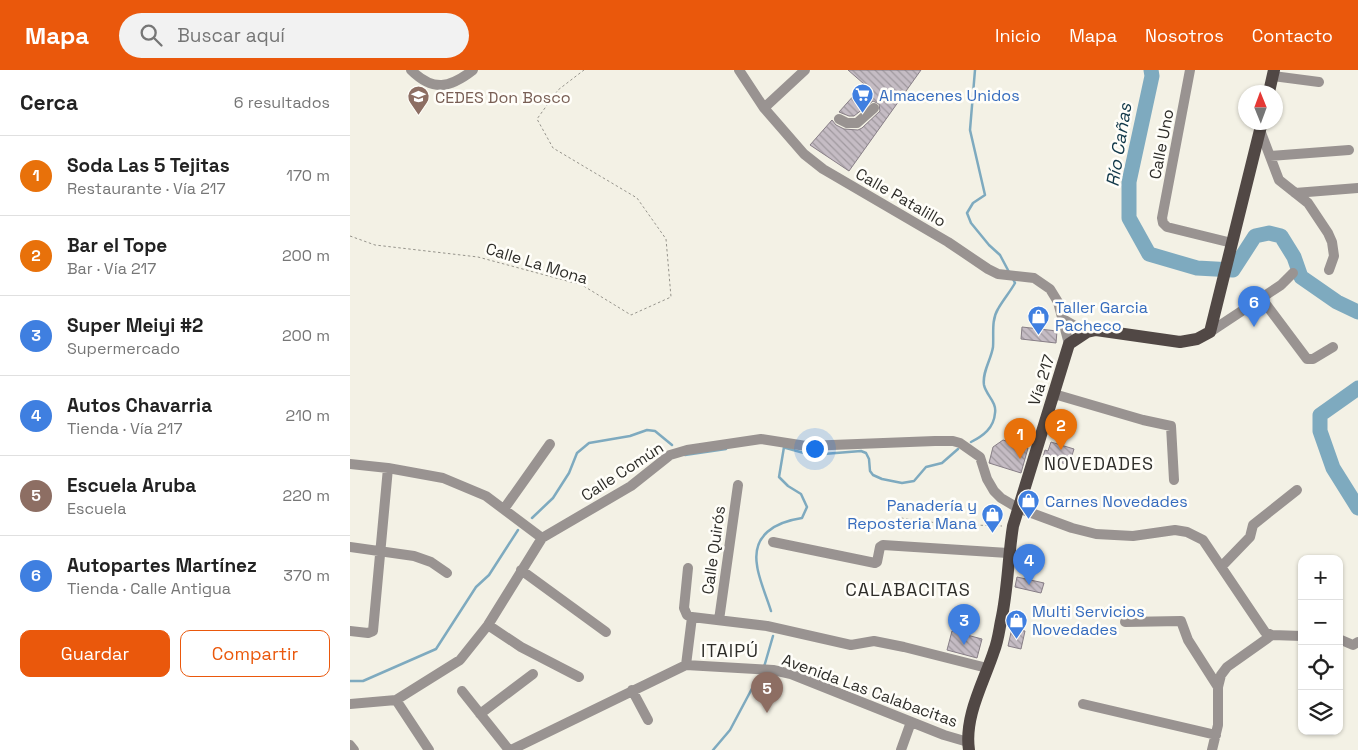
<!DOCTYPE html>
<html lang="es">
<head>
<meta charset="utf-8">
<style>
  body { margin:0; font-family:"Space Grotesk",sans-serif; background:#f2f2f2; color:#222 }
  .controls { position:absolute; right:15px; bottom:15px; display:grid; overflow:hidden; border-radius:10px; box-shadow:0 1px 4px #0004 }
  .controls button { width:45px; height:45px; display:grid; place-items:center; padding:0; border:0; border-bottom:1px solid #e0e0e0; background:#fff; color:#222; font:25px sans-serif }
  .compass { position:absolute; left:888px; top:15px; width:45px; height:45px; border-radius:50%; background:#fff; box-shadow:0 1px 4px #0004; rotate:359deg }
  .you { position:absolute; left:464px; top:378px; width:18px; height:18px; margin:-12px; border:4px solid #fff; border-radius:50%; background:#1a73e8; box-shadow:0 0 0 8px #1a73e833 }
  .badge { display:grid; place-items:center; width:32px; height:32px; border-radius:50%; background:#ea580c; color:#fff; font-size:16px; font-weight:700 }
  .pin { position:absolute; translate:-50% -41px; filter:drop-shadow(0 1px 2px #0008) }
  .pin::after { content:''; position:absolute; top:26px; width:18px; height:15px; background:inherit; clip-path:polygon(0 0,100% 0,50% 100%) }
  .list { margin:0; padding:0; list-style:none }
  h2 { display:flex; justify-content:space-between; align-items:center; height:65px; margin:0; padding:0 20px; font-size:21px }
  h2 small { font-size:16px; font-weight:400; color:#767676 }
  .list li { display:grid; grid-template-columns:32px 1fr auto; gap:15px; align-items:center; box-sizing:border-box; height:80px; padding:0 20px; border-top:1px solid #e0e0e0 }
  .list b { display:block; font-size:19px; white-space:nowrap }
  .list p { margin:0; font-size:16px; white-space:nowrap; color:#767676 }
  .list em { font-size:16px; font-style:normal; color:#767676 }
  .actions { display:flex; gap:10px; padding:15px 20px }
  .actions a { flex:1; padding:11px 0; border:1px solid #ea580c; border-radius:10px; text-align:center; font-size:18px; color:#ea580c }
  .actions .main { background:#ea580c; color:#fff }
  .icon { flex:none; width:28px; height:28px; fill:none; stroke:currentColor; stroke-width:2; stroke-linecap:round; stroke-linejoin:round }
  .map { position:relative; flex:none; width:1008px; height:680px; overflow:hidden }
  header { display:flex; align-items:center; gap:30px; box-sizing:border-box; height:70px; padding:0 25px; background:#ea580c; color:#fff }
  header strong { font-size:24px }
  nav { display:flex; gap:28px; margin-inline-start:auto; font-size:18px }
  .search { width:350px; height:45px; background:#f2f2f2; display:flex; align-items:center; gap:12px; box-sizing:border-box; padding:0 18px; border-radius:28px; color:#767676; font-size:19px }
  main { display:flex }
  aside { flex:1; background:#fff }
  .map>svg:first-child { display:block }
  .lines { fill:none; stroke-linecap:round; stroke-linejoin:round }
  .stream { stroke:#7eaabf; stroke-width:2.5 }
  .river { stroke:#7eaabf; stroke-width:15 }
  .building { fill:url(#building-back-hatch); stroke:#877e86 }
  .path { stroke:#96948c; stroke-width:1; stroke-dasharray:2.5 2.5; stroke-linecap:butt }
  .minor { stroke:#999391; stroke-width:10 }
  .major { stroke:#514845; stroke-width:12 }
  .labels { text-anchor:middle; stroke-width:5; stroke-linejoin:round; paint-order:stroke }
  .shop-label { font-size:16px; fill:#366cbe; stroke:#fffef9; text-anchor:start }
  .education-label { font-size:16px; fill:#785e54; stroke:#fffef9; text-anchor:start }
  .street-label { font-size:16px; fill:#2e2d29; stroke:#fffef9 }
  .water-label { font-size:18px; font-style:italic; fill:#113849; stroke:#fffef9 }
  .neighbourhood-label { font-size:18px; letter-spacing:1px; fill:#2e2d29; stroke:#fffef9 }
</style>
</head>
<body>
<header>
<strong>Mapa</strong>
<div class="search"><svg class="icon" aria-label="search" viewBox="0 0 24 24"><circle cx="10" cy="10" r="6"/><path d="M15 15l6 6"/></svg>Buscar aquí</div>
<nav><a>Inicio</a><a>Mapa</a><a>Nosotros</a><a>Contacto</a></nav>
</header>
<main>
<aside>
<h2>Cerca<small>6 resultados</small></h2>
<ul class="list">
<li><span class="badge" style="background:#e8710a">1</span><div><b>Soda Las 5 Tejitas</b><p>Restaurante · Vía 217</p></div><em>170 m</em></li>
<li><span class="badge" style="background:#e8710a">2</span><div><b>Bar el Tope</b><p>Bar · Vía 217</p></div><em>200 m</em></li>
<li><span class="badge" style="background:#3f7fe0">3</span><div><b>Super Meiyi #2</b><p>Supermercado</p></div><em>200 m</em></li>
<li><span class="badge" style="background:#3f7fe0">4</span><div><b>Autos Chavarria</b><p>Tienda · Vía 217</p></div><em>210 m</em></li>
<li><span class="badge" style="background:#8d6e63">5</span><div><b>Escuela Aruba</b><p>Escuela</p></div><em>220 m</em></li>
<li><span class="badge" style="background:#3f7fe0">6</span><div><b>Autopartes Martínez</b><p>Tienda · Calle Antigua</p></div><em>370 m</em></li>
</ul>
<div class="actions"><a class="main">Guardar</a><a>Compartir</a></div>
</aside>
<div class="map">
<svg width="1008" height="680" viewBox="0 0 1008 680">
  <defs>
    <pattern id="building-back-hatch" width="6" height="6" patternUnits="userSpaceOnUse" patternTransform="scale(1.25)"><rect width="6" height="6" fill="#c5bcc4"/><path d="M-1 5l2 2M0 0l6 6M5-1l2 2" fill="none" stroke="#a0999f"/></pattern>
  </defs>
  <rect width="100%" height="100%" fill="#f3f1e5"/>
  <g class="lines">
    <path class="stream" d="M625,0L620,60L635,125L623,133L617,143L621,153L639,175L650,185L659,202
      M621,372C633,366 644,358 645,343C647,332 636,325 634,315C632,302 641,290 643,277C644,265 641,250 648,239C653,230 660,222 665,213L663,209
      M436,378L461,385L511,381L516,383L519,389L520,401L523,405L532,409L552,413L564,411L576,397L592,393L608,379
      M335,385L376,379
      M182,448L203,428L219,403L227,383L239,373L280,366L297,360L305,361L322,375
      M421,541C417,528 408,507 407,495C402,465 425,452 452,448L457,437L451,424L438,416L429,407L434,377
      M414,597L423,566
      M0,611H13L86,579L126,517L139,505L168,460
      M363,680L380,660L406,611"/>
    <path class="river" d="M801,0L802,6L779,112V148L799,184L847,198L883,200L905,166L919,163L931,166L944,187L951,207L987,232L1008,242
      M1008,318L970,345V361L983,398L1008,438"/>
  </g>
  <path class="building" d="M498,0H571L499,101L460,75L482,50L486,55L494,59L508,60L512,58L530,41L529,34L523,31L504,46H499L489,42L514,14Z
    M672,257L707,261L706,273L671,269Z
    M653,370L678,378L671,403L639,393L643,377Z
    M701,372L724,379L719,395L693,387L695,380L698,381Z
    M667,507L694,513L691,523L665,517Z
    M662,558L675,561L671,579L658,576Z
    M602,561L632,569L627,588L597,580Z"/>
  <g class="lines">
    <path class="path" d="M0,166L25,175L128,187L232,215L281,245L321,227L316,169L287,128L203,78L187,49L208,20L234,0
      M551,448L595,454L652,456"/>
    <path class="minor" d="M61,0C83,22 100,18 123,0
      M389,0L414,38L454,84L473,99L598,172L638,199L648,204L684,208L700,219L708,232L719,274
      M840,0L812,148L813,153L817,157L882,173
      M923,6L969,12
      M414,38L455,0
      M489,49L497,53H507L524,38
      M910,60L929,110L958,133L978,163L982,172L984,186L979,200
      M920,86L999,80
      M945,123L1008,118
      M912,229L957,289H963L983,277
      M713,249L725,256L744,260
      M860,262L931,215L943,203
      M704,324L793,350L821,356L824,410
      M0,394L38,398L93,408L136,426L192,468
      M154,439L200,374
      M423,472L525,493L527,492L530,477L533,475L658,483
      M0,477L64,486L81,492L97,503
      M872,496L900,467L903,455L947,420
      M338,498L334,538L337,545L342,547L417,556L501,575L524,571L554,577L637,598
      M171,500L256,562
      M369,550L388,415
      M775,552L831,551L838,570L868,617
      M138,555L171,577L229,607
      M0,561L18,563L23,561L38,398
      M989,569L1003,575L1008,572
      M336,595L342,547
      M282,620L298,650
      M112,621L159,680
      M46,630L79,680
      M0,634L46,630L110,590L138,555L192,468L281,416L320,385L337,380L411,369L456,376L585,371H603L610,373L630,387L637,409L644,421L651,428L668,438L722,458L746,464L783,466L825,460L837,462L853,470L915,562L922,565L952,566
      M733,634L866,665
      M130,644L183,604
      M0,675L4,680
      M161,680L336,595L423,600L441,604L594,665L618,672
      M551,680L561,652
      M862,680L868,655V617L871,605L877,597L922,565"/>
    <path class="major" d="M919,22L924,0
      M619,680C614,646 634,612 644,581C648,571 649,561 651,551C658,520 658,487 663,456L719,274L737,262L746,260L830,272L847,269L860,262L912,52"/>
  </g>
  <defs>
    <symbol id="supermarket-pin" viewBox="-11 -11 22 30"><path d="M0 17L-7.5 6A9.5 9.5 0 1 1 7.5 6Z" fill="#3f7fe0" stroke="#fffef9"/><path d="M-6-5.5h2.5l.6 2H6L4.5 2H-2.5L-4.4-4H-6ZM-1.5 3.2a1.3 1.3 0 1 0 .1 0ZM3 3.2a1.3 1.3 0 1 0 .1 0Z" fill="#fff"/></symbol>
    <symbol id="university-pin" viewBox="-11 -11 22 30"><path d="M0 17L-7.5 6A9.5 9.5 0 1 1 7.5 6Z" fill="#8d6e63" stroke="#fffef9"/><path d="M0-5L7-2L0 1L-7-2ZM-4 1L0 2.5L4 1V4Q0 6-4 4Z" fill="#fff"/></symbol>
    <symbol id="shop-pin" viewBox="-11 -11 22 30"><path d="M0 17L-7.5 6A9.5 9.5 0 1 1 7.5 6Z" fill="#3f7fe0" stroke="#fffef9"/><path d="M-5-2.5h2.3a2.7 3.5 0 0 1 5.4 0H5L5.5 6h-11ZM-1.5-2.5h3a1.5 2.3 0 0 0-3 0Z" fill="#fff"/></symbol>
  </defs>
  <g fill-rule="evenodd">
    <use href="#supermarket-pin" x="500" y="12" width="25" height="34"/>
    <use href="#university-pin" x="56" y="14" width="25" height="34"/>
    <use href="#shop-pin" x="676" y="234" width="25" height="34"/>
    <use href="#shop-pin" x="666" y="418" width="25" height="34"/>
    <use href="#shop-pin" x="630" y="432" width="25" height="34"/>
    <use href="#shop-pin" x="654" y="538" width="25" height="34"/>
  </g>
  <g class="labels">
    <g class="shop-label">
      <text x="529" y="31">Almacenes Unidos</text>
      <text x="705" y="243">Taller Garcia<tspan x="705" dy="18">Pacheco</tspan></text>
      <text x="695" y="437">Carnes Novedades</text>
      <text x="627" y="441" text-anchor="end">Panadería y<tspan x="627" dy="18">Reposteria Mana</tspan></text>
      <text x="682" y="547">Multi Servicios<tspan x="682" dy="18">Novedades</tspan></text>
    </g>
    <g class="education-label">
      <text x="85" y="33">CEDES Don Bosco</text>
    </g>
    <g class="street-label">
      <text transform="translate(811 74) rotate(-79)" y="6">Calle Uno</text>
      <text transform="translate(551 127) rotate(30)" y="6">Calle Patalillo</text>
      <text transform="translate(187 193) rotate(17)" y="6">Calle La Mona</text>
      <text transform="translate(691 310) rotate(-72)" y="6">Vía 217</text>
      <text transform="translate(272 401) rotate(-33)" y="6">Calle Común</text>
      <text transform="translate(363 480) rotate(-82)" y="6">Calle Quirós</text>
      <text transform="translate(520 620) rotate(20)" y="6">Avenida Las Calabacitas</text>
    </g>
    <g class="water-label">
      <text transform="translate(769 75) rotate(-81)" y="6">Río Cañas</text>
    </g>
    <g class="neighbourhood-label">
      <text x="749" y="400">NOVEDADES</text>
      <text x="558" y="526">CALABACITAS</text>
      <text x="380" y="587">ITAIPÚ</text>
    </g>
  </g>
</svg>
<div class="controls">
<button>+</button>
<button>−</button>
<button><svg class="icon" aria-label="locate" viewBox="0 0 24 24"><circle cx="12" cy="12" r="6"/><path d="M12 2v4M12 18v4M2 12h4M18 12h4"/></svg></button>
<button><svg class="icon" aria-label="layers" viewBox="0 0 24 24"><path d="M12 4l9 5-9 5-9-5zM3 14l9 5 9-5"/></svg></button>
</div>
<svg class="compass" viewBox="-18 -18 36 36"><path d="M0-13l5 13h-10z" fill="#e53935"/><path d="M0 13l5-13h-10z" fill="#767676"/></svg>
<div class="you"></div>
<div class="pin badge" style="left:670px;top:389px;background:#e8710a">1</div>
<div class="pin badge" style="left:711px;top:380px;background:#e8710a">2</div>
<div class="pin badge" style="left:614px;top:575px;background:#3f7fe0">3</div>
<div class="pin badge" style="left:679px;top:515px;background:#3f7fe0">4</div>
<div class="pin badge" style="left:417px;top:643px;background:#8d6e63">5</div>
<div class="pin badge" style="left:904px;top:257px;background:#3f7fe0">6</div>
</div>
</main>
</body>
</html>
